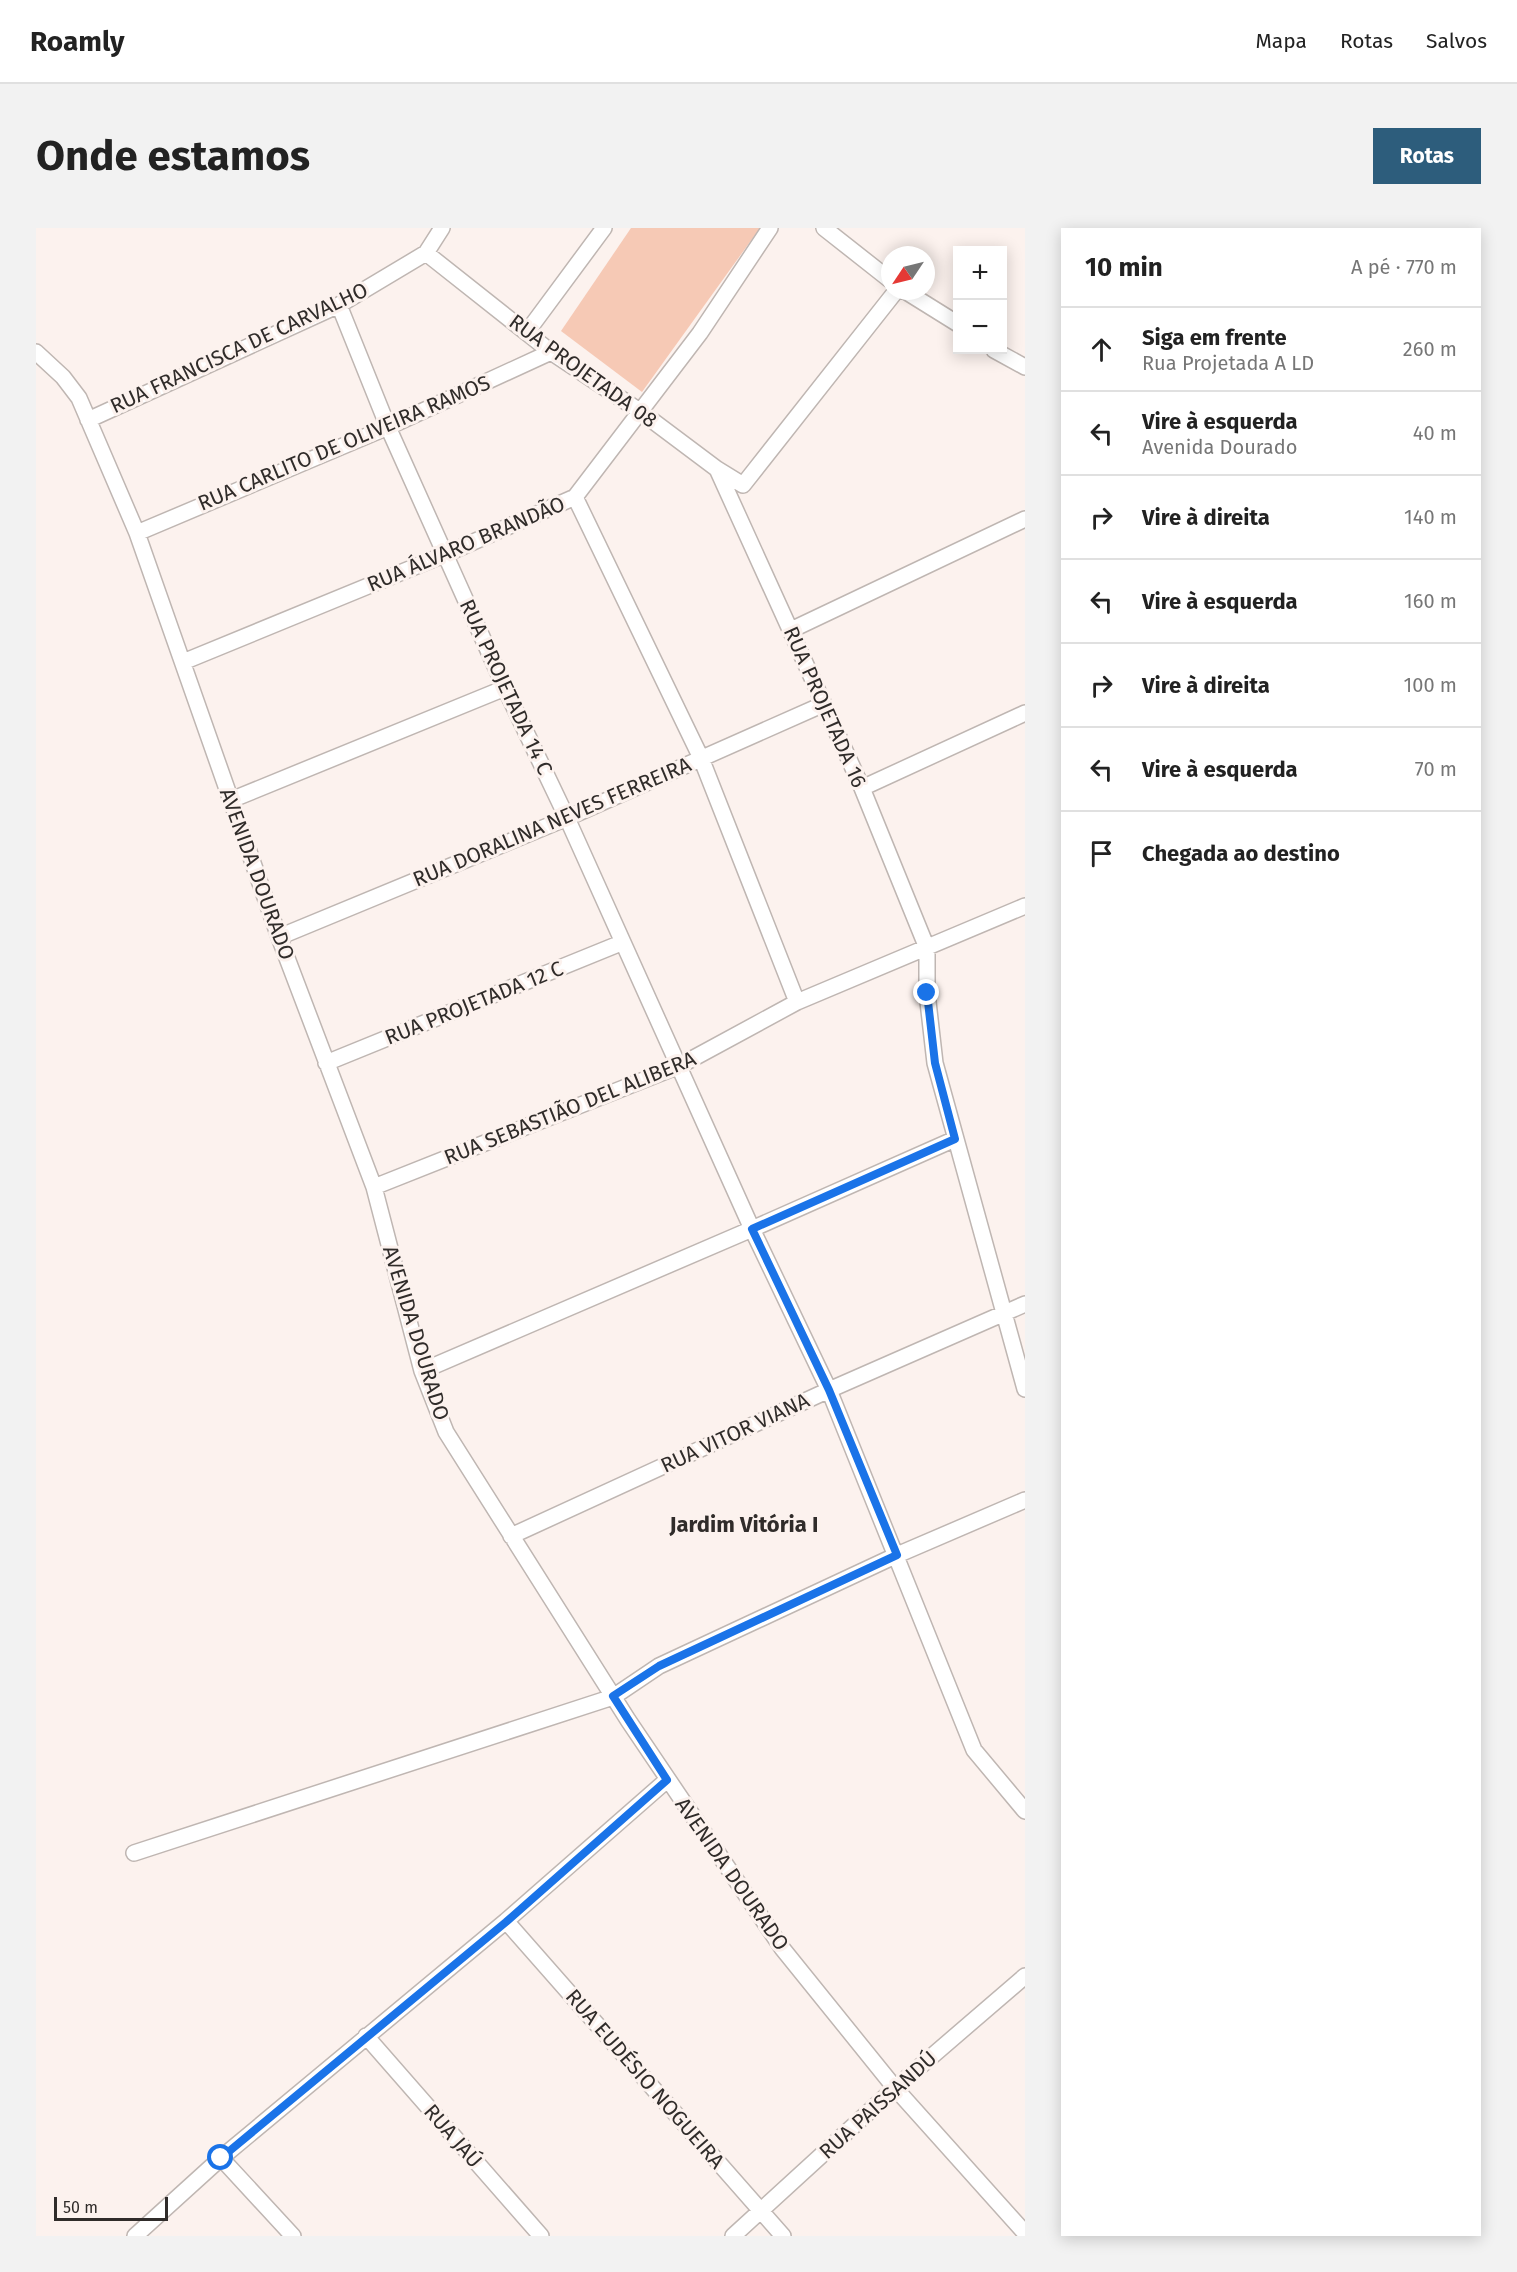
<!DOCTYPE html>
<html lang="pt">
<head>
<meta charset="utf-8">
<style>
  body { margin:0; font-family:"Fira Sans",sans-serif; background:#f2f2f2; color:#222 }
  .controls { position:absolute; right:18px; top:18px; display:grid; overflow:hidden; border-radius:0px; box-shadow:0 3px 15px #0003 }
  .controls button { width:54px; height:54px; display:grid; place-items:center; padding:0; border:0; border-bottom:2px solid #e0e0e0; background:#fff; color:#222; font:30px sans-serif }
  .compass { position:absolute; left:845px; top:18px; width:54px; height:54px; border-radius:50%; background:#fff; box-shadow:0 3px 15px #0003; rotate:235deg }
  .scale { position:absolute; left:18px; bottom:15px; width:114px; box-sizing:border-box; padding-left:6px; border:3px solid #302c2a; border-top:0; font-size:16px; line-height:21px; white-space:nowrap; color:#302c2a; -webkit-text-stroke:4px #fcf2ee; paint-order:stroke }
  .stop { position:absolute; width:18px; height:18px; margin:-14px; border:4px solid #1a73e8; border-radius:50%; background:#fff }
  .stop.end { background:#1a73e8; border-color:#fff; box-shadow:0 2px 6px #0008 }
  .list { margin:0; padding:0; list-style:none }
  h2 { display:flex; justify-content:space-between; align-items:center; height:78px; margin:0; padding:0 24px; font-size:26px }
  h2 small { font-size:20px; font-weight:400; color:#767676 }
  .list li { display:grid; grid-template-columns:39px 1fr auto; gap:18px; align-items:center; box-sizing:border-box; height:84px; padding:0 24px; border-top:2px solid #e0e0e0 }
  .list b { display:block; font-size:22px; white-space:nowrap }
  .list p { margin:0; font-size:20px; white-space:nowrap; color:#767676 }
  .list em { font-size:20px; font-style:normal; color:#767676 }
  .icon { flex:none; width:33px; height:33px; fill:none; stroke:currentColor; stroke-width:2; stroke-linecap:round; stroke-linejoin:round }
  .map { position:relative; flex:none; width:989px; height:2008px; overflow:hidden; border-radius:0px }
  header { display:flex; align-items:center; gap:36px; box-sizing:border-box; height:84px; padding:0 30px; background:#fff; border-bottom:2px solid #e0e0e0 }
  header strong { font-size:28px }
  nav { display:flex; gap:33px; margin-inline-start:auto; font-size:21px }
  .intro { display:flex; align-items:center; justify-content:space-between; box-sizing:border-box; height:144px; padding:0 36px }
  h1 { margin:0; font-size:42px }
  .button { padding:15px 27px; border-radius:0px; background:#2d5d7c; color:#fff; font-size:21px; font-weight:700 }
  main { display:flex; gap:36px; padding:0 36px }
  aside { flex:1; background:#fff; border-radius:0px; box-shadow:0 3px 15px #0003 }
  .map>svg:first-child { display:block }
  .green { fill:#f6c9b5 }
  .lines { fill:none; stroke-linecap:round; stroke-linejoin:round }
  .street-casing { stroke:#bfb6b2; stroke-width:18 }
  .street { stroke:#fff; stroke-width:15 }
  .route { stroke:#1a73e8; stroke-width:8 }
  .labels { text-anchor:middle; stroke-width:6; stroke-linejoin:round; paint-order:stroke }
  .street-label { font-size:21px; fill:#302c2a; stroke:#fcf2ee }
  .neighbourhood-label { font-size:22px; font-weight:bold; fill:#302c2a; stroke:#fcf2ee }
</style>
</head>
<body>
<header>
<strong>Roamly</strong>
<nav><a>Mapa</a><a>Rotas</a><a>Salvos</a></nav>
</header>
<div class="intro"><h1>Onde estamos</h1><a class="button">Rotas</a></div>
<main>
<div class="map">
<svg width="989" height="2008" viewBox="0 0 989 2008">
  <rect width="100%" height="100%" fill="#fcf2ee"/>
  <path class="green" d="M595,0H724L606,164L525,103Z"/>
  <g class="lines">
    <defs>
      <path id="street" d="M788,0L854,52
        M390,25L515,124L605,184L681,241L707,257L860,63
        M869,63L922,96
        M303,77L352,199L469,460L531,590L716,1001L793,1162L938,1522L989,1583
        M491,104L568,0
        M958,122L989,139
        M0,124L27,149L43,170L101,305L243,709L338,959L386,1143L410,1204L592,1492L746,1720L859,1860L989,2005
        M52,192L303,77L390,25L406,0
        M681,241L826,560L891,720V765L899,835L989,1161
        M539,269L665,530L761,774
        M101,305L352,199L515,124
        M755,402L989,291
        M147,434L410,326L539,269L664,105L734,0
        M826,560L989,485
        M195,572L469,460
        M243,709L531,590L788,476
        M290,835L585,715
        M338,959L643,838L761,774L989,678
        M386,1143L716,1001L919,911
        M475,1308L793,1162L989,1076
        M98,1625L577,1469L623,1438L861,1327L989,1272
        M470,1693L747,2008
        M330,1808L505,2008
        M185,1930L257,2008
        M99,2008L185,1930L470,1693L631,1552
        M697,2008L859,1860L989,1748"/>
    </defs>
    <use href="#street" class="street-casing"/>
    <use href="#street" class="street"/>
  </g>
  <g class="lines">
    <path class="route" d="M185,1930L470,1694L631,1552L577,1468L623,1438L861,1327L793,1162L716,1001L919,911L899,835L891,765"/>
  </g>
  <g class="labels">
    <g class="street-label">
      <text transform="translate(203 120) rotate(-25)" y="7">RUA FRANCISCA DE CARVALHO</text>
      <text transform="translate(547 143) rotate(36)" y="7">RUA PROJETADA 08</text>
      <text transform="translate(308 215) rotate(-23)" y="7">RUA CARLITO DE OLIVEIRA RAMOS</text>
      <text transform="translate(430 316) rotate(-23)" y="7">RUA ÁLVARO BRANDÃO</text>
      <text transform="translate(470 459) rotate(65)" y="7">RUA PROJETADA 14 C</text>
      <text transform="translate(789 479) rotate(66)" y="7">RUA PROJETADA 16</text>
      <text transform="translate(516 594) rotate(-23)" y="7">RUA DORALINA NEVES FERREIRA</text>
      <text transform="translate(221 646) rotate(70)" y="7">AVENIDA DOURADO</text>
      <text transform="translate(438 775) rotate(-22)" y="7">RUA PROJETADA 12 C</text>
      <text transform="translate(534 880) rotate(-22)" y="7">RUA SEBASTIÃO DEL ALIBERA</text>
      <text transform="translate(380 1105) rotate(73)" y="7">AVENIDA DOURADO</text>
      <text transform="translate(699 1205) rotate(-25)" y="7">RUA VITOR VIANA</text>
      <text transform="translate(696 1646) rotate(55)" y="7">AVENIDA DOURADO</text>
      <text transform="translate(609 1851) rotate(49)" y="7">RUA EUDÉSIO NOGUEIRA</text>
      <text transform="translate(842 1877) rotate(-42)" y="7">RUA PAISSANDÚ</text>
      <text transform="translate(417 1908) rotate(49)" y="7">RUA JAÚ</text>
    </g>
    <g class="neighbourhood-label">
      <text x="708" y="1304">Jardim Vitória I</text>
    </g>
  </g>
</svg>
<div class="controls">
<button>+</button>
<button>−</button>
</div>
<svg class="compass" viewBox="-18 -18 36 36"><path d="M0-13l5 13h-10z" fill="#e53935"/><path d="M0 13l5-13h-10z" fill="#767676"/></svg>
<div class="scale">50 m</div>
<div class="stop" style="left:185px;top:1930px"></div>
<div class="stop end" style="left:891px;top:765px"></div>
</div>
<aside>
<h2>10 min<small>A pé · 770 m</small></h2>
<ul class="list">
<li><svg class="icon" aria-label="ahead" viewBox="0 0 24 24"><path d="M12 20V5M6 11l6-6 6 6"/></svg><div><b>Siga em frente</b><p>Rua Projetada A LD</p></div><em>260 m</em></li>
<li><svg class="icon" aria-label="left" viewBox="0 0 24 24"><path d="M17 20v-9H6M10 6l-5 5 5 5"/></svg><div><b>Vire à esquerda</b><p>Avenida Dourado</p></div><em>40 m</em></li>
<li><svg class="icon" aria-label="right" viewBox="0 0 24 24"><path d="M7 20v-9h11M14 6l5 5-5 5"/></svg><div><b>Vire à direita</b></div><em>140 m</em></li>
<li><svg class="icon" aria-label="left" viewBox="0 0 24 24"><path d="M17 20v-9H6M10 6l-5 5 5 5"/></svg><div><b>Vire à esquerda</b></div><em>160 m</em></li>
<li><svg class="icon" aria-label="right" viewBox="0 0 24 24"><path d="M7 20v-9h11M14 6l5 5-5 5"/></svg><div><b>Vire à direita</b></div><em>100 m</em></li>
<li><svg class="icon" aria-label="left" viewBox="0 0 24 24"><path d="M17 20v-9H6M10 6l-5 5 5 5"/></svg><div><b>Vire à esquerda</b></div><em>70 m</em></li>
<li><svg class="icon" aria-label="arrive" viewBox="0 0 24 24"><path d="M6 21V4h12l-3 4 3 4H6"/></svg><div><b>Chegada ao destino</b></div></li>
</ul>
</aside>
</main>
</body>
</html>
